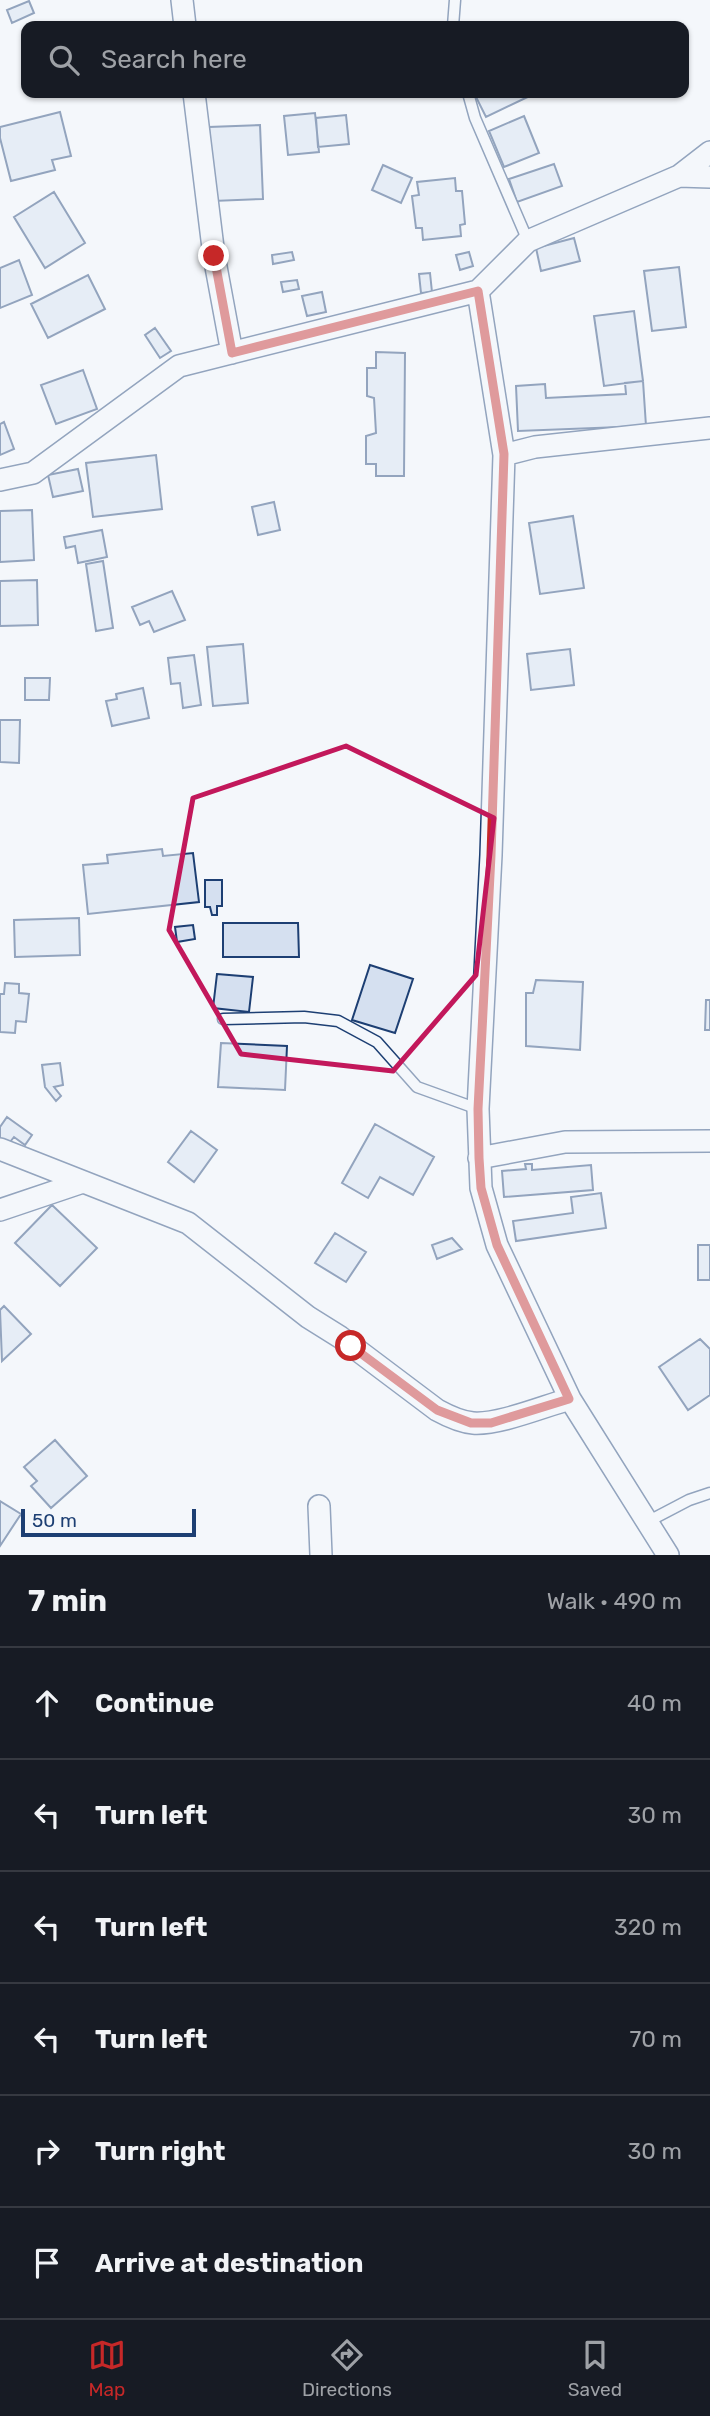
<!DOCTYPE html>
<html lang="en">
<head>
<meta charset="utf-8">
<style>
  body { margin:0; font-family:Rubik,sans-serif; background:#242831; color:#f1f3f6 }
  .scale { position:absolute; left:21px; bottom:18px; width:175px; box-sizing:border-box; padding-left:7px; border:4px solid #1d3f73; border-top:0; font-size:19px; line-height:24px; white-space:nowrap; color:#1d3f73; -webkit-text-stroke:5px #f4f7fb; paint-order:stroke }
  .stop { position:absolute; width:21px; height:21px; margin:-16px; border:5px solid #c62828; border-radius:50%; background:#fff }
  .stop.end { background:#c62828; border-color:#fff; box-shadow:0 2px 7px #0008 }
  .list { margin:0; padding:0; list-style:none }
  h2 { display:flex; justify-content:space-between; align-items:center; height:91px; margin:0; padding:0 28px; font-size:30px }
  h2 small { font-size:23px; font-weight:400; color:#9ea1a6 }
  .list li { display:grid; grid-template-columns:46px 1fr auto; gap:21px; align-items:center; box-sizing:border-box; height:112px; padding:0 28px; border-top:2px solid #363941 }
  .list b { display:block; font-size:26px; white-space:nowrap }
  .list em { font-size:23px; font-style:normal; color:#9ea1a6 }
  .icon { flex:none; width:38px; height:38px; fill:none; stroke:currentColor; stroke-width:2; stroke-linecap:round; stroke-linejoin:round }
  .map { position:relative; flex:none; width:710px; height:1555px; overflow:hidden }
  .search { position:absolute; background:#171b24; box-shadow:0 2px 5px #0004; left:21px; right:21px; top:21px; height:77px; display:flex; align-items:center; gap:18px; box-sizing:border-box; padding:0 24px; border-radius:14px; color:#9ea1a6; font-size:26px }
  .sheet { height:763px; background:#171b24 }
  nav { display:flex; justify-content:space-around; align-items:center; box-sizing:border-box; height:98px; border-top:2px solid #363941; background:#171b24; font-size:19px; color:#9ea1a6 }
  nav a { display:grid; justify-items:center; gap:4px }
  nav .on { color:#c62828 }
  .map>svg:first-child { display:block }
  .building { fill:#d5e0f0; stroke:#1d3f73; stroke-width:2 }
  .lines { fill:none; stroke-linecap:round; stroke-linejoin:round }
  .lane-casing { stroke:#1d3f73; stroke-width:13 }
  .street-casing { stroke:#1d3f73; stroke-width:24 }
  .lane { stroke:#f4f7fb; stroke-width:10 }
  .street { stroke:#f4f7fb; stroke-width:21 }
  .route { stroke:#c62828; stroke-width:9 }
  .marked { fill:none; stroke:#c2185b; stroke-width:5; stroke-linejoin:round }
</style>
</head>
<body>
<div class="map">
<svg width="710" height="1555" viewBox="0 0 710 1555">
  <rect width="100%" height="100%" fill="#f4f7fb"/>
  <path class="building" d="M29,1L34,13L12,23L7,10Z
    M474,93H536L486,117Z
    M60,112L71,156L52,160L55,170L11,181L0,138V127Z
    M315,113L319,152L288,155L284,116Z
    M346,115L349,144L318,147L316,118Z
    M524,116L539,153L504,167L489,131Z
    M260,125L263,199L213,201L209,127Z
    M554,164L562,186L517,202L509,179Z
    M383,165L412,178L401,203L372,190Z
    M455,178L456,191H462L465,224L460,225L461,236L423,240L422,228H416L412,196L419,195L417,182Z
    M54,192L85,243L45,268L14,217Z
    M574,238L580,261L541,271L536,248Z
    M292,252L294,260L273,264L272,255Z
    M469,252L473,266L460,270L456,255Z
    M19,260L32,295L0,308V268Z
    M679,267L686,327L652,331L644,271Z
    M430,273L432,292L421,293L419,274Z
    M88,275L105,309L48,338L31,304Z
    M297,280L299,289L283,292L281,282Z
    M322,292L326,312L307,316L302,296Z
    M634,311L643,381L604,386L594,316Z
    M155,328L171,351L160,358L145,335Z
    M376,352L405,353L404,476H376V464H366V436L376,433L374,398L367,396V368H376Z
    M83,370L97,409L56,424L41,385Z
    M643,381L646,426L518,431L516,386L545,384L546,398L626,394L625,383Z
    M4,422L14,449L0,455V424Z
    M156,455L162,509L93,517L86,463Z
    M78,469L83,491L53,497L48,475Z
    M274,502L280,530L258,535L252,507Z
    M32,510L34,560L0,562V511Z
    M573,516L584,588L540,594L529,523Z
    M102,530L107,557L78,563L75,546L66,548L64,537Z
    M103,561L113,628L96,631L86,564Z
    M37,580L38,625L0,626V581Z
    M172,591L185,620L154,632L149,621L140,625L132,607Z
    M243,644L248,703L213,706L207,647Z
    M570,649L574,685L531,690L527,654Z
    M194,655L201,705L183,708L180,683L171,684L168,658Z
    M25,678H50L49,700H25Z
    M143,688L149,718L112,726L106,701L117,699L116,694Z
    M0,720H20L19,763L0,762Z
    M162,849L163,856L193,853L199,902L88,914L83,865L108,863L107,855Z
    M205,880H222V906H217V915H212L210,907H205Z
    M79,918L80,955L15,957L14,920Z
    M223,923H298L299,957H223Z
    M193,925L195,939L177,942L175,927Z
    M370,965L413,979L395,1033L352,1020Z
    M217,974L253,977L249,1012L213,1008Z
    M536,980L583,982L580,1050L526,1046V993H533Z
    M5,983L19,984V993L29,994L26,1022L16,1021L15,1033L0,1032V994H4Z
    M706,1000H710V1030H705Z
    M221,1043L287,1046L285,1090L218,1087Z
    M60,1063L63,1085L54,1087L61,1096L56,1101L45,1087L42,1065Z
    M7,1117L32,1135L25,1145L14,1137L6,1147L0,1143V1127Z
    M375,1124L434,1157L413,1195L380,1177L368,1198L342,1183Z
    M191,1131L217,1150L194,1182L168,1162Z
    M525,1164H532V1170L591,1165L593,1190L504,1197L502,1171L526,1169Z
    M601,1193L606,1228L516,1241L513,1221L573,1213L571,1197Z
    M52,1205L97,1248L60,1286L15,1243Z
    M335,1233L366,1252L346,1282L315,1263Z
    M452,1238L462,1249L437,1259L432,1245Z
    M698,1245H710V1280H698Z
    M4,1306L31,1334L2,1361L0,1310Z
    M700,1339L710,1349V1395L688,1410L659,1367Z
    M55,1440L87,1476L51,1508L31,1486L37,1481L24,1467Z
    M0,1501L21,1514L0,1546Z"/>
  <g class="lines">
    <defs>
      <path id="lane" d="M453,26L455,0
        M468,93L475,118L528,241
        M223,1019L304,1017L338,1021L377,1042L417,1087L478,1109
        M647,1522L689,1500L710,1493"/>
      <path id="street" d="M182,0L185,26
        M194,93L214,256L232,353
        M679,176L710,152
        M478,291L504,455L491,855L478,1109L481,1188L497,1245L570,1399L668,1555
        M504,455L535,447L710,428
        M0,480L33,473L179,366L478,291L528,241L679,176L710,177
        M0,1149L188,1223L308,1317L340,1337L437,1410C448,1416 460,1422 473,1423C499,1425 544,1406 570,1399
        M479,1158L565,1142L710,1141
        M0,1210L83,1182
        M319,1506L321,1555"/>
    </defs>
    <use href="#lane" class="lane-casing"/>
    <use href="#street" class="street-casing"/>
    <use href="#lane" class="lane"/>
    <use href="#street" class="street"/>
  </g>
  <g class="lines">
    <path class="route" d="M214,256L232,353L478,291L504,454L491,855L478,1109L479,1158L481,1188L497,1245L569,1399L491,1423H471L437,1410L351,1346"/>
  </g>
  <path d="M0 0H710V1555H0ZM346,746L494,818L476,975L393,1071L241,1054L169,930L193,798Z" fill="#f4f7fb" fill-opacity=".55" fill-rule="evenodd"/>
  <path class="marked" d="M346,746L494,818L476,975L393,1071L241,1054L169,930L193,798Z"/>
</svg>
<div class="scale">50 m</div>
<div class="stop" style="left:351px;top:1346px"></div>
<div class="stop end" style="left:214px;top:256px"></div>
<div class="search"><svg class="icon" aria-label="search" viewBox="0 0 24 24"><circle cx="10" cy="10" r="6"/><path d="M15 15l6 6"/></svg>Search here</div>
</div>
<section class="sheet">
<h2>7 min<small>Walk · 490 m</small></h2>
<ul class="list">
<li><svg class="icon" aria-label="ahead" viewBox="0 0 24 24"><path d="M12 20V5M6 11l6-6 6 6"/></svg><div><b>Continue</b></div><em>40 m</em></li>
<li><svg class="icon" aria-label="left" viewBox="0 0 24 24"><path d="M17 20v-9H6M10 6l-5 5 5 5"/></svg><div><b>Turn left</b></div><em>30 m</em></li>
<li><svg class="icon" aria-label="left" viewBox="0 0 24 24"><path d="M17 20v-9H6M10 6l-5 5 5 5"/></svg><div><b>Turn left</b></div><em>320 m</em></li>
<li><svg class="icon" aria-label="left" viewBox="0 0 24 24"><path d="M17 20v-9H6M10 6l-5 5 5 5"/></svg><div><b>Turn left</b></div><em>70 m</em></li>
<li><svg class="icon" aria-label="right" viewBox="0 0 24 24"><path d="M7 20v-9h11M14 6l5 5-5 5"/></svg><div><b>Turn right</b></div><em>30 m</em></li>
<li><svg class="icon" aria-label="arrive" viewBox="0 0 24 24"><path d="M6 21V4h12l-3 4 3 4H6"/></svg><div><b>Arrive at destination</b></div></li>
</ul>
</section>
<nav>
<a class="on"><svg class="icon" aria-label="map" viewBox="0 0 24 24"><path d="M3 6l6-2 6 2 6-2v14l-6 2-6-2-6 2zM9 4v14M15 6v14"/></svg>Map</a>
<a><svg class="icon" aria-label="directions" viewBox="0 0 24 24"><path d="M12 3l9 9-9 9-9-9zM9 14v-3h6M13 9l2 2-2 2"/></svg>Directions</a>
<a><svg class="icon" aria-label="saved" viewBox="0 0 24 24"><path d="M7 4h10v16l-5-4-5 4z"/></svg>Saved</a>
</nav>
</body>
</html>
